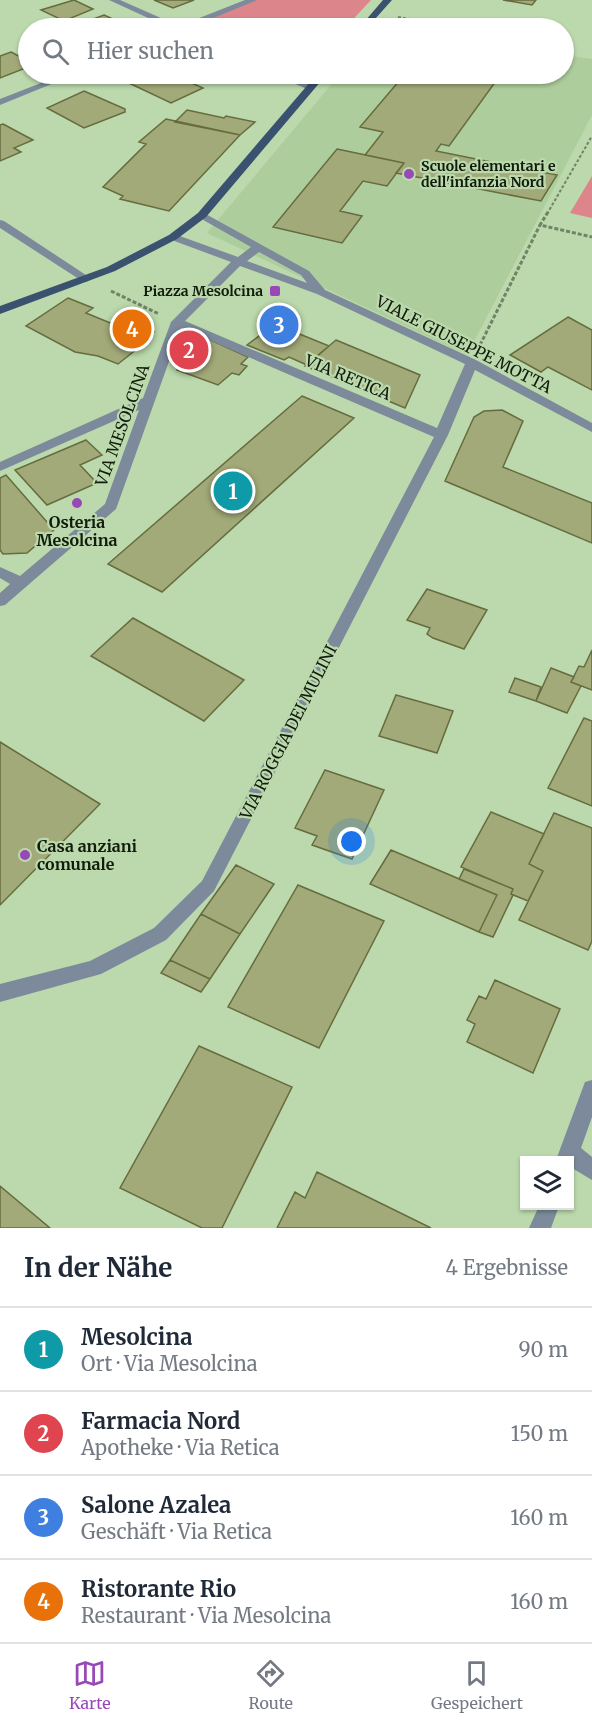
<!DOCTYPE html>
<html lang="de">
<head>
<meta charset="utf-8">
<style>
  body { margin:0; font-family:Merriweather,serif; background:#f6f6f7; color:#1f2937 }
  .controls { position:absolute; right:18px; bottom:18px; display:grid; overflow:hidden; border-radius:0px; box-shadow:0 2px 4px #0004 }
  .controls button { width:54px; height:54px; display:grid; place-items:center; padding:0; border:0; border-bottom:2px solid #e0e1e3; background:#fff; color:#1f2937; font:30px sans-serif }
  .you { position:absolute; left:352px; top:842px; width:21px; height:21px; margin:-15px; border:4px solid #fff; border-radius:50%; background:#1a73e8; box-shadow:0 0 0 9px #1a73e833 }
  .badge { display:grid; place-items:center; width:39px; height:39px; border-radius:50%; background:#9848b7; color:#fff; font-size:20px; font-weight:700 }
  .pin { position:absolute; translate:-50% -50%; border:3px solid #fff; box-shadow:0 2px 6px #0006 }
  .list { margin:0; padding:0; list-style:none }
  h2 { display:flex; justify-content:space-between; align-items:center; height:78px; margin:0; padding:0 24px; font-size:26px }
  h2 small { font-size:20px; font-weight:400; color:#747a83 }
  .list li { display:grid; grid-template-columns:39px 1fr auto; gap:18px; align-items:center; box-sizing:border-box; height:84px; padding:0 24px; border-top:2px solid #e0e1e3 }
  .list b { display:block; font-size:22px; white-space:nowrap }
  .list p { margin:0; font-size:20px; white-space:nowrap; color:#747a83 }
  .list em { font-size:20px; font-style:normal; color:#747a83 }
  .icon { flex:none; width:33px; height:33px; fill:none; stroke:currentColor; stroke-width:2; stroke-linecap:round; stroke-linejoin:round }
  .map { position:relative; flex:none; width:592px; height:1228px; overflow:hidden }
  .search { position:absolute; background:#fff; box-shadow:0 2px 4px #0004; left:18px; right:18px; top:18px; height:66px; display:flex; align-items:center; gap:15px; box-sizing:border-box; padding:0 21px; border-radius:33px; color:#747a83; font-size:22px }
  .sheet { height:414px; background:#fff }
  nav { display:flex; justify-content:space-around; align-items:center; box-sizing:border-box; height:84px; border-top:2px solid #e0e1e3; background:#fff; font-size:16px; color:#747a83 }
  nav a { display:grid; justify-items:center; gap:3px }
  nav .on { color:#9848b7 }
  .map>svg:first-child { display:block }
  .built { fill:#adce9c }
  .green { fill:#dc858b }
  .building { fill:#a2aa79; stroke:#666c3e; stroke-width:1.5 }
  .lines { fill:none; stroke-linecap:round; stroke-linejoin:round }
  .path-far1 { stroke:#6f8464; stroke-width:2; stroke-dasharray:3 2; stroke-linecap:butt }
  .path { stroke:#6f8464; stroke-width:3; stroke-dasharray:4 2; stroke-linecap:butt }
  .street { fill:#7c8a9b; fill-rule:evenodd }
  .primary { fill:#3a516f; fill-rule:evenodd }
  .poi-dot { fill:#9848b7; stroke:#bbd9ac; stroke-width:2 }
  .labels { text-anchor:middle; stroke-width:4.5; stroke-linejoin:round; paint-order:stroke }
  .far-poi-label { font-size:14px; font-weight:bold; fill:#121c0c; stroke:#bbd9ac; text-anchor:start }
  .street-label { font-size:16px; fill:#121c0c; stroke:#bbd9ac }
  .poi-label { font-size:16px; font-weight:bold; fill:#121c0c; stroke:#bbd9ac }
</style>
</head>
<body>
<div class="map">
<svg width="592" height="1228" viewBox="0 0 592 1228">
  <rect width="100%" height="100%" fill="#bbd9ac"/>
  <path class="built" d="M564,55L592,59V115L467,355L207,233L340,74H564Z"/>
  <path class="green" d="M252,0H371L345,28L181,26Z
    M592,176V218L570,213Z"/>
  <path class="building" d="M74,0L93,9L64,21L41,10Z
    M154,0H194L173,8Z
    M503,0H536L532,5Z
    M104,15L130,27L69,28Z
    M232,21L243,26L214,28Z
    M11,52L28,61V67L0,78V56Z
    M156,74H171L203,88L171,103L131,84Z
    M405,74H501L449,146L441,144L436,151L557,175L541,201L396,173L404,163L365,155L383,132L360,127Z
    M84,91L125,109V112L84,128L47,108Z
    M187,110L224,118L226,116L255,122L240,135L175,122Z
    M166,119L240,135L169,211L120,199L123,196L103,187L146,144L139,142Z
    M3,124L33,140L14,148L21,152L0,161V125Z
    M337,149L404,163L387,186L363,181L340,211L362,216L342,243L273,227Z
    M68,298L93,308L86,313L120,327L128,322L154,332L144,340L147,341L118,364L98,356L75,352L26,326Z
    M568,317L592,330V390L548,367L541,372L510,355Z
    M275,324L329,346L307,365L289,357L284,360L247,345Z
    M206,338L248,357L241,364L247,366L239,375L232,373L218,385L177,370L185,343Z
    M336,340L420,375L405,408L305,366Z
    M302,396L354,418L162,592L108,564Z
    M502,410L523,421L503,467L592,503V543L445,481L474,417L484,411Z
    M86,440L102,455L80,465L97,483L47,505L15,470Z
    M6,475L54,530L27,553L3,554L0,550V478Z
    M427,589L487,610L464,649L433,638L427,634L430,628L407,620Z
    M133,618L244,680L204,721L91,656Z
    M592,650V690L571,682L579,666L584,667Z
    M551,668L574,677L571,682L581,686L567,713L536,701Z
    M515,678L541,687L536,701L509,692Z
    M396,695L453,711L437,753L379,736Z
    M584,718L592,721V806L548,788Z
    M0,742L100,804L0,905Z
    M325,770L384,790L352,859L312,845L317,836L295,828Z
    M491,812L544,834L529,864L543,871L528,901L511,894L513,889L461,867Z
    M554,813L592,828V941L588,950L519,920L543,871L529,864Z
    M391,850L497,895L479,932L370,884Z
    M236,865L274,884L240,934L201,914Z
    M464,869L513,889L511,894L513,895L493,937L479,932L497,895L459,879Z
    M298,885L384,921L319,1048L228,1007Z
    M201,914L240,934L210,979L170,960Z
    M170,960L210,979L201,992L161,973Z
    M495,980L560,1009L533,1073L467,1042L475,1024L467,1020L479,996L486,999Z
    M199,1046L292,1087L222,1228H202L120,1188Z
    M317,1172L431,1228H277L295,1192L305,1198Z
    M0,1186L50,1228H0Z"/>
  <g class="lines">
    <path class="path-far1" d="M398,17L458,28
      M547,214L592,136"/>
    <path class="path" d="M548,212L540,225L592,237
      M111,291L159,314
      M480,345L540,225"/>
    <path class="street" d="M109,0H120L179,26L245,0H257L189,28H170Z
      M64,74H76L0,105V99Z
      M272,74H284L315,87L307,89Z
      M202,212L309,271L325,290L476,360L592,423V432L475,370L448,435L214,891L166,940L101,974L0,1002V984L90,961L154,928L202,881L434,437L181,328L116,509L5,605L0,606V593L10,584L0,578V567L20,576L105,504L139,410L0,471V462L143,398L171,322L231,262L169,239V235H177L238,257L251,247L198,217L197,215ZM259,252L301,275L307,283L247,261ZM240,266L317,294L465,364L437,428L185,321Z
      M0,220L4,221L92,279L86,282L82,281L0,228Z
      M592,1080V1117L581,1148L592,1157V1180L572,1168L570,1169V1160H556L585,1082Z
      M539,1206H559L551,1228H529Z"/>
    <path class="primary" d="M383,0H392L367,28H359Z
      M317,74H327L206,217L177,239L115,271L0,314V306L107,267L169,235L198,213Z"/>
  </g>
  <g class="poi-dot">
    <circle cx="409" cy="174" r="6"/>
    <rect x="269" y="285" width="12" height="12" rx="3"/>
    <circle cx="77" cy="503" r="6"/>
    <circle cx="25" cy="855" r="6"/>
  </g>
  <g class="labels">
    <g class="far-poi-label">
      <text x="421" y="171">Scuole elementari e<tspan x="421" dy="16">dell'infanzia Nord</tspan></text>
      <text x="263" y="296" text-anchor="end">Piazza Mesolcina</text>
    </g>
    <g class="street-label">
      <text transform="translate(464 344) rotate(27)" y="6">VIALE GIUSEPPE MOTTA</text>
      <text transform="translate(348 377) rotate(23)" y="6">VIA RETICA</text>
      <text transform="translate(122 425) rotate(-70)" y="6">VIA MESOLCINA</text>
      <text transform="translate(288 732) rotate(-63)" y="6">VIA ROGGIA DEI MULINI</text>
    </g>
    <g class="poi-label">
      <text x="77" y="528">Osteria<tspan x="77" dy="18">Mesolcina</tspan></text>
      <text x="37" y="852" text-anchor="start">Casa anziani<tspan x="37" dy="18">comunale</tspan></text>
    </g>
  </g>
</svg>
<div class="controls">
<button><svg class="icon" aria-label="layers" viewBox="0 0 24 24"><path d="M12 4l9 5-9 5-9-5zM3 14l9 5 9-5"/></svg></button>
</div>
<div class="you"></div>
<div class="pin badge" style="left:233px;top:491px;background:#0f9aa8">1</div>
<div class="pin badge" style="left:189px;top:350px;background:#e0444e">2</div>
<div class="pin badge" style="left:279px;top:325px;background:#3f7fe0">3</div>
<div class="pin badge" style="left:132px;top:329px;background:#e8710a">4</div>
<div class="search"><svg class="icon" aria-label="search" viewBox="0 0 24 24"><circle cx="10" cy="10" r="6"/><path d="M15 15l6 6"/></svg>Hier suchen</div>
</div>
<section class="sheet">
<h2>In der Nähe<small>4 Ergebnisse</small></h2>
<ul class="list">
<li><span class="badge" style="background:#0f9aa8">1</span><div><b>Mesolcina</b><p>Ort · Via Mesolcina</p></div><em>90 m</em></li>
<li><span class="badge" style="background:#e0444e">2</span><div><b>Farmacia Nord</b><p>Apotheke · Via Retica</p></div><em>150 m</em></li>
<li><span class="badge" style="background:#3f7fe0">3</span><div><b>Salone Azalea</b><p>Geschäft · Via Retica</p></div><em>160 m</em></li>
<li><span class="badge" style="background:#e8710a">4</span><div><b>Ristorante Rio</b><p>Restaurant · Via Mesolcina</p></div><em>160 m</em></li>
</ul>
</section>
<nav>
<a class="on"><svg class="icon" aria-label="map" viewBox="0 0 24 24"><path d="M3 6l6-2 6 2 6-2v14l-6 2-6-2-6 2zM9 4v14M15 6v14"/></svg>Karte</a>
<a><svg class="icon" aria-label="directions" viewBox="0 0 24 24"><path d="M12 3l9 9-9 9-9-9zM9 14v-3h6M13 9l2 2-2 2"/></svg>Route</a>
<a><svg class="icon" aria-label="saved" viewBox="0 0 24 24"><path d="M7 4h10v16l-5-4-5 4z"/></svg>Gespeichert</a>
</nav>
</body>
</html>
